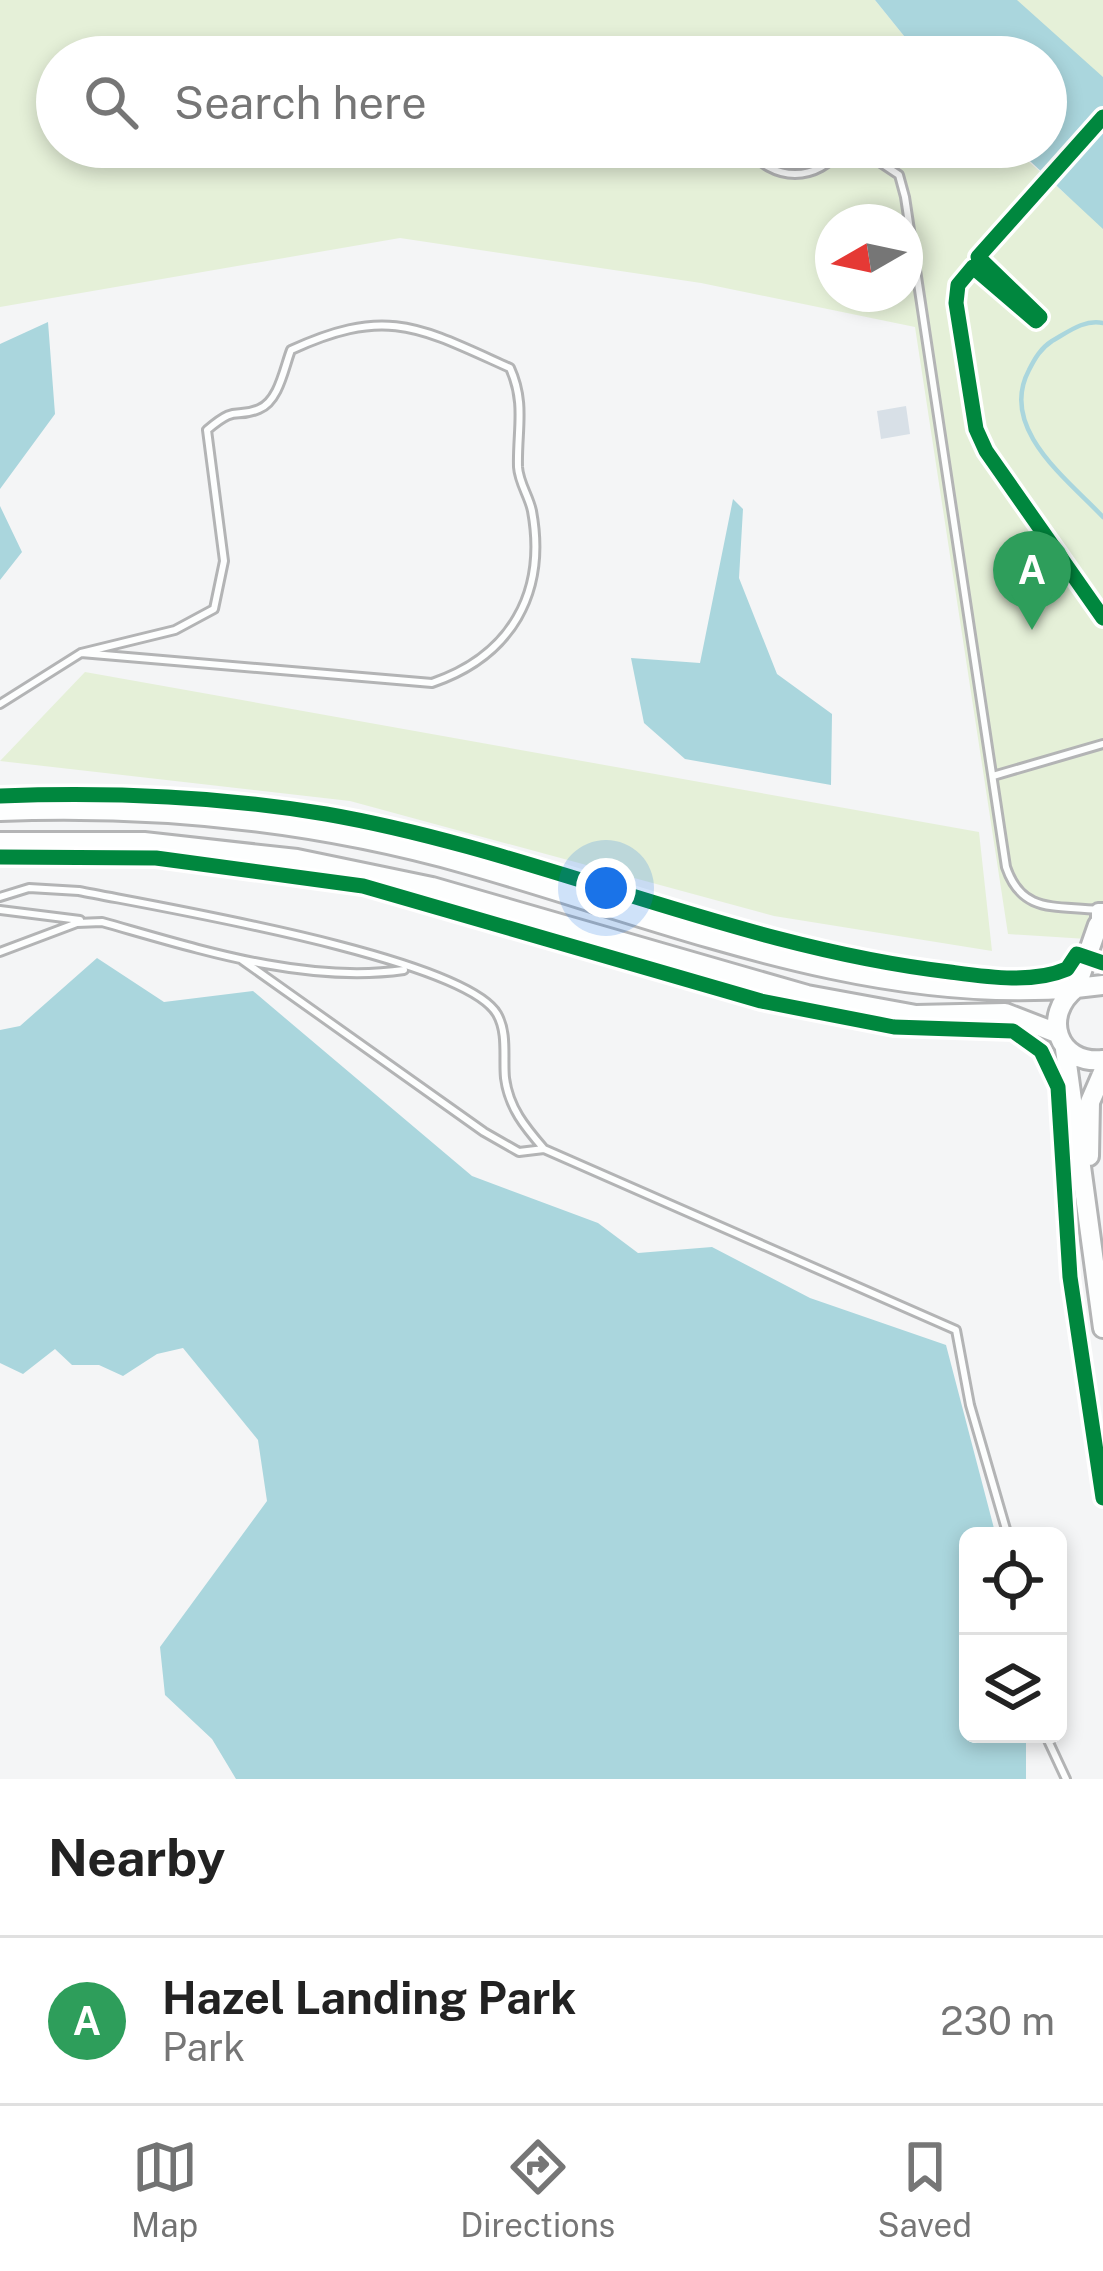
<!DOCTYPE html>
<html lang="en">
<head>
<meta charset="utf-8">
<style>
  body { margin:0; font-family:"Public Sans",sans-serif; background:#f2f2f2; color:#222 }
  .controls { position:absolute; right:36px; bottom:36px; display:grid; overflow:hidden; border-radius:18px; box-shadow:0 6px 18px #0003 }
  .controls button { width:108px; height:108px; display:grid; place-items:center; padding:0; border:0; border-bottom:3px solid #e0e0e0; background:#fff; color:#222; font:60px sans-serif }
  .compass { position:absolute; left:815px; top:204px; width:108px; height:108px; border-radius:50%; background:#fff; box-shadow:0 6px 18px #0003; rotate:261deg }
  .you { position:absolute; left:606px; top:888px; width:42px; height:42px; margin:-30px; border:9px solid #fff; border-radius:50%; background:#1a73e8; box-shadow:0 0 0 18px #1a73e833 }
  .badge { display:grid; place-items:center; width:78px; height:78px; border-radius:50%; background:#727373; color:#fff; font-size:39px; font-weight:700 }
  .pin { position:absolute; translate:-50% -99px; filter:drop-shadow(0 3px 6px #0008) }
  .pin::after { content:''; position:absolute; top:63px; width:42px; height:36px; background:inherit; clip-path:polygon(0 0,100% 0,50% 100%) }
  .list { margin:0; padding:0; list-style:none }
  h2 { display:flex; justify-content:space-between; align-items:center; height:156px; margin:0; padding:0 48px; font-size:51px }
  h2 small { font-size:39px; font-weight:400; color:#767676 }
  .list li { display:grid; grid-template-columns:78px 1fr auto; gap:36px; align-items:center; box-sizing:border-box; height:168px; padding:0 48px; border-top:3px solid #e0e0e0 }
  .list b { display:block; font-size:45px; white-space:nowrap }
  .list p { margin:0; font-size:39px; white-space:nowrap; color:#767676 }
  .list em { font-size:39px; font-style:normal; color:#767676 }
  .icon { flex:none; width:66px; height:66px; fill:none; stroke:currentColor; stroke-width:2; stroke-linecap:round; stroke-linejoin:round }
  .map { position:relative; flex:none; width:1103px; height:1779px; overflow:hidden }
  .search { position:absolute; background:#fff; box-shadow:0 6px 18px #0003; left:36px; right:36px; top:36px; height:132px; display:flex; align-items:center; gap:30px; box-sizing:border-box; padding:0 42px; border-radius:66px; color:#767676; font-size:45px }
  .sheet { height:324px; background:#fff }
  nav { display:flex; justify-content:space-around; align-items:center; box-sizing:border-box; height:168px; border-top:3px solid #e0e0e0; background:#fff; font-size:33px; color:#767676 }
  nav a { display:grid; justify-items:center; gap:6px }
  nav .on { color:#727373 }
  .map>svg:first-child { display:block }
  .green { fill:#e5f0d8; fill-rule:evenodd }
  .water { fill:#aad6dd }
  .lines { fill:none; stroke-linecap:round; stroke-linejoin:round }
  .stream { stroke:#aad6dd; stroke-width:4.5 }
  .building { fill:#d8e0e7 }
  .lane-casing { stroke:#b3b4b5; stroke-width:12 }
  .street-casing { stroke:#b3b4b5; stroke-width:18 }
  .secondary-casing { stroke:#b3b4b5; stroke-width:24 }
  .path { stroke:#d9dada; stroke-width:3; stroke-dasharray:9 9; stroke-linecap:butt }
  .lane { stroke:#fdfefe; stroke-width:6 }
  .street { stroke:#fdfefe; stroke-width:12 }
  .secondary { stroke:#fdfefe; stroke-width:18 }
  .cycleway-casing { stroke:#fff; stroke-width:22 }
  .cycleway { stroke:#00873e; stroke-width:15 }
</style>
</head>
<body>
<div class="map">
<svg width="1103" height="1779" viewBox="0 0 1103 1779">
  <rect width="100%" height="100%" fill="#f4f5f6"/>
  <path class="green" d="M0,0H875L921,57H57V147H1012L1103,227V940L1008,934L915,327L701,283L400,238L0,307ZM833,222H905V294H833Z
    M990,0H1103V77L1046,57Z
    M85,672L979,832L992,951L774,916L350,801L0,761Z"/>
  <path class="water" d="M875,0H1017L1103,77V229L1015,147H1046V57H921Z
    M48,322L55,414L0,489V344Z
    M733,499L743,509L739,578L777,674L832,714L831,785L685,759L644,723L631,658L700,663Z
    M0,506L22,552L0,580Z
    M97,958L164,1002L253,991L472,1176L598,1223L638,1253L712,1247L810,1298L946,1345L996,1536H968V1734H1026V1779H236L212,1739L165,1695L160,1647L267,1501L258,1440L183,1348L157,1354L123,1376L99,1365H72L55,1349L23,1374L0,1363V1030L20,1026Z"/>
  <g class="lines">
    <path class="stream" d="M1103,323C1084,319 1068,332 1052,341C1041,348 1035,358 1029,370C998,428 1067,479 1103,517"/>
  </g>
  <path class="building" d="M906,406L910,434L881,439L877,411Z"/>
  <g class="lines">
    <defs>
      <path id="lane" d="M748,147C771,183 819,183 842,147
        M857,147L899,175L905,197L1006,867C1022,914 1055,905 1098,910
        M0,704L81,653L175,630L214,609L224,561L207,430C239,403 233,420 259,409C279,401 284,368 291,350C387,306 419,327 510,368C526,403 517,430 518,467C519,483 529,496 532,511C547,593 511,656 432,683L81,653
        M993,776L1103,744
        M0,897L29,888L79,891C153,906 464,957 497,1014C508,1033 503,1058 505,1078C509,1108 525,1127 544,1149L956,1330L970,1405L1008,1536
        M0,910L80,920
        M0,952L77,923L102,922C198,949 304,984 404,970
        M242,960L484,1132L519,1152L544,1149
        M1045,1734L1066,1779"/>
      <path id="street" d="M1098,925V910H1103"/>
      <path id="secondary" d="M0,811C158,805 315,821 467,864C664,920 868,1006 1076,988L1098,925
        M0,842H144L297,859L432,887L807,995L916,1015L1005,1013L1057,1033
        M1103,985L1076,988C1041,1015 1057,1065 1103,1060
        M1065,1049L1103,1328
        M1089,1156L1090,1102L1103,1072"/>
    </defs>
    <use href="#lane" class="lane-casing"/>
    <use href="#street" class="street-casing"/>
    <use href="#secondary" class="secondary-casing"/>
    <path class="path" d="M782,162L786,147"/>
    <use href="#lane" class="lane"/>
    <use href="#street" class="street"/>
    <use href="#secondary" class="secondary"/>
    <defs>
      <path id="cycleway" d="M1103,117L978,257L1040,317L1036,321L973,267L958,285L956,303L976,429L986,451L1103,618
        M0,796C108,792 219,796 326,814C538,851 735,947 950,972C987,977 1032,984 1067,969L1077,954L1103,963
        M0,857L156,858L363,886L761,1001L894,1027L1013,1031L1041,1051L1058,1087L1070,1277L1103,1498"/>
    </defs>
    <use href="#cycleway" class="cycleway-casing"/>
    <use href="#cycleway" class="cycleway"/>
  </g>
</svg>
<div class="controls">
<button><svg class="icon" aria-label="locate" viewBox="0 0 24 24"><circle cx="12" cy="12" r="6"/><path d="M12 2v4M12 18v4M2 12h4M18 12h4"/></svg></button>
<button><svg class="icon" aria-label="layers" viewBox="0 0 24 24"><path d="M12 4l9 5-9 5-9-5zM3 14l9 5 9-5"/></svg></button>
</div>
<svg class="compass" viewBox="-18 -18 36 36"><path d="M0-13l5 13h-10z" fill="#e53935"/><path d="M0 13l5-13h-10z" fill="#767676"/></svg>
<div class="you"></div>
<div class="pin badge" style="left:1032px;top:630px;background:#2e9e5b">A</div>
<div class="search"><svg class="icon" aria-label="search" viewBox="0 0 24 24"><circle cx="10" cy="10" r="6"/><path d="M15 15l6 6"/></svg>Search here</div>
</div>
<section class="sheet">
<h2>Nearby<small></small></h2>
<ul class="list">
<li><span class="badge" style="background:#2e9e5b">A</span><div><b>Hazel Landing Park</b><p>Park</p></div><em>230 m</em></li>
</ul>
</section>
<nav>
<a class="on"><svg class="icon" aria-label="map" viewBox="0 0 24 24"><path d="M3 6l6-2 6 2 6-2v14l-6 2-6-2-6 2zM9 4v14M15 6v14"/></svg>Map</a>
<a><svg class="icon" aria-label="directions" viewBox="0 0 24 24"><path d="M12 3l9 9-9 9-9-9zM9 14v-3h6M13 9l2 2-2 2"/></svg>Directions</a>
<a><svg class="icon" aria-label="saved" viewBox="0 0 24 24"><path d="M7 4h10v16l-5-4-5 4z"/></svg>Saved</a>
</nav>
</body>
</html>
